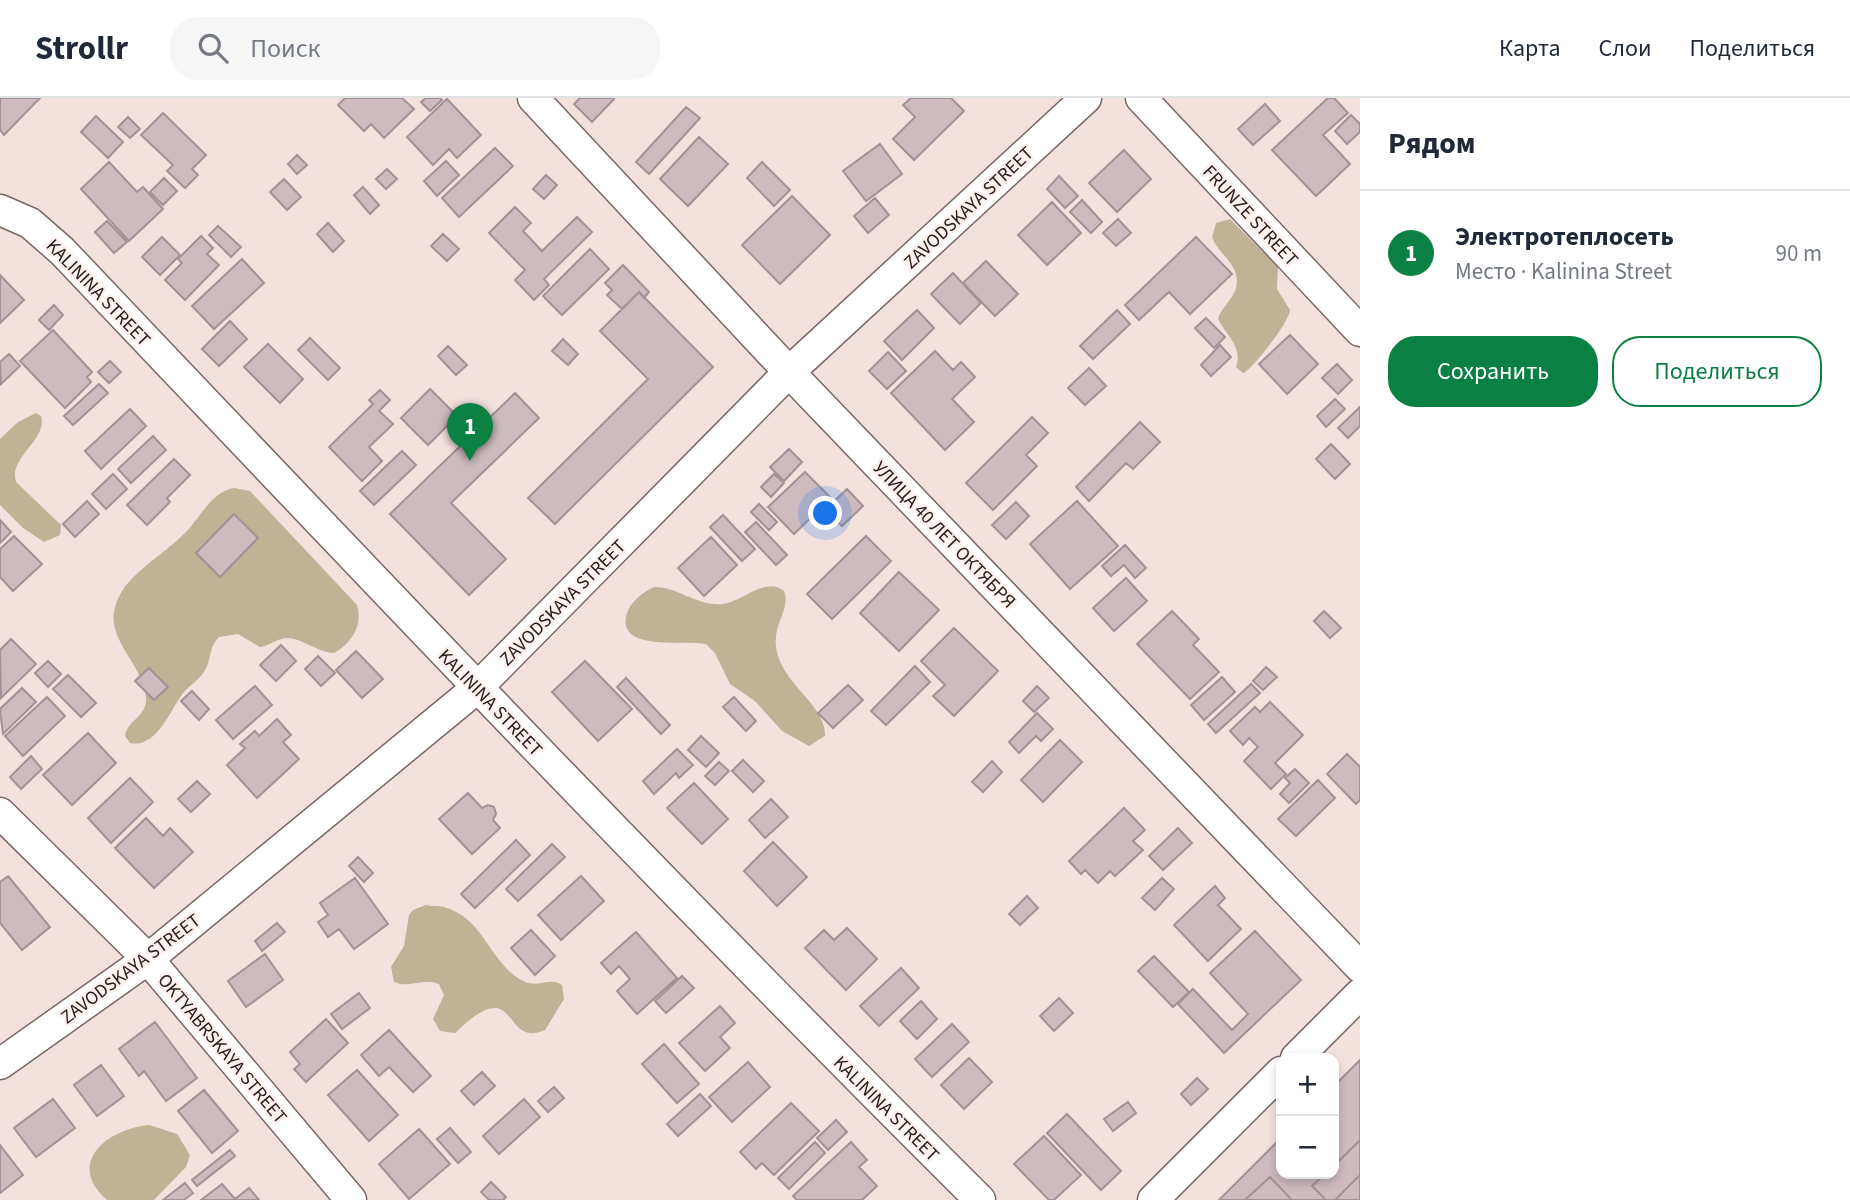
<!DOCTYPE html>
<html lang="ru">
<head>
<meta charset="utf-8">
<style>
  body { margin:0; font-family:"Source Sans 3",sans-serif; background:#f6f6f7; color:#1f2937 }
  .controls { position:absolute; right:21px; bottom:21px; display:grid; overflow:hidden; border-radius:14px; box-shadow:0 4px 10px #0003 }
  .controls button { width:63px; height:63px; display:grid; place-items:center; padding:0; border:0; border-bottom:2px solid #e0e1e3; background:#fff; color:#1f2937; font:35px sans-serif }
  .you { position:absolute; left:826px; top:416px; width:24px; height:24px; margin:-18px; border:5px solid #fff; border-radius:50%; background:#1a73e8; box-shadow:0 0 0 10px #1a73e833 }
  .badge { display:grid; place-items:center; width:46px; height:46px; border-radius:50%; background:#0b8043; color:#fff; font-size:23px; font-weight:700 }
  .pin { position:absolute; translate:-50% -58px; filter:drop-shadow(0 2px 4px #0008) }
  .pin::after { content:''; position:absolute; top:37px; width:24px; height:21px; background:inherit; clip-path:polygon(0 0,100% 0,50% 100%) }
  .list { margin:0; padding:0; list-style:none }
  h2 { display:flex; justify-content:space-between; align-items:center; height:91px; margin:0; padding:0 28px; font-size:30px }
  h2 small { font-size:23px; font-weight:400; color:#747a83 }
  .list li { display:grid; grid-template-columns:46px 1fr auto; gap:21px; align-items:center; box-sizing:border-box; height:126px; padding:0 28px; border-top:2px solid #e0e1e3 }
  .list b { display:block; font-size:26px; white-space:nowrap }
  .list p { margin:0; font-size:23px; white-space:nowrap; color:#747a83 }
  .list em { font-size:23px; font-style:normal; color:#747a83 }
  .actions { display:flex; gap:14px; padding:21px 28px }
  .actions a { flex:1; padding:16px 0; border:2px solid #0b8043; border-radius:28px; text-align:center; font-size:24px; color:#0b8043 }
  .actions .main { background:#0b8043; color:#fff }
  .icon { flex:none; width:38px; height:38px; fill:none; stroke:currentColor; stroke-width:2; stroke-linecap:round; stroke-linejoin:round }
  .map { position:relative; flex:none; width:1360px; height:1102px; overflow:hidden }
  header { display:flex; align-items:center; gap:42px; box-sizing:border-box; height:98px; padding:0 35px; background:#fff; border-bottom:2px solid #e0e1e3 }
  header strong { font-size:33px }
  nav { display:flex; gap:38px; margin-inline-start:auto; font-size:24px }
  .search { width:490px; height:63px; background:#f6f6f7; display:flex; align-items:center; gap:18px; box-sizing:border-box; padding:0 24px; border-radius:28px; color:#747a83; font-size:26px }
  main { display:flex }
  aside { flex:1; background:#fff }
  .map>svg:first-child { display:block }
  .green { fill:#bfb295 }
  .building { fill:#cdbbbf; stroke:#a29195; stroke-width:2 }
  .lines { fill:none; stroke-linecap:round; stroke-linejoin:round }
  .minor-casing { stroke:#786865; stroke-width:33 }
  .minor { stroke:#fff; stroke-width:30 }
  .labels { text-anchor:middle; stroke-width:5; stroke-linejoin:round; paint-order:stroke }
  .street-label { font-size:19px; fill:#27201f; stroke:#fef0ed }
</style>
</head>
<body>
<header>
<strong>Strollr</strong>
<div class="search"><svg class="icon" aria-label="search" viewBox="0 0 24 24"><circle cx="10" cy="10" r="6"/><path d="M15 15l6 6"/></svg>Поиск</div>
<nav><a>Карта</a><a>Слои</a><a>Поделиться</a></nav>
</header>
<main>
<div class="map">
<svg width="1360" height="1102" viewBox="0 0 1360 1102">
  <rect width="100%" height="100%" fill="#f3e1de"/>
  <path class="green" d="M1230,121L1278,169L1277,191L1290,212C1290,223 1252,272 1243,275L1236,269C1243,248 1227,239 1218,221C1221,210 1231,203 1235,193C1244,168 1218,157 1212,139L1216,125Z
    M36,315L41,318C48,342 8,359 16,384L61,427L60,437L44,444L23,430L0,407V341L18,324Z
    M234,390L250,393L357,507C363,527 352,545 334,555C316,554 303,540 286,540C276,541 269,548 260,549L238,536L219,539C208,550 212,562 204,574C199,582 190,587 184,594C171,610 157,651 130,645L125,638C127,623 145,619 146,603C147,571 109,546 114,514C116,503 121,493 128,485C143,467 167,453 184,436C200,421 210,394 234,390Z
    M654,489C679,489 698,509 723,506C742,504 765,478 784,493C792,515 767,527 779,561C789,589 826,610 825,638L809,648L782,633L755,603L730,586L715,555L706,546C682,542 615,554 627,515C632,502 642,495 654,489Z
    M426,807C433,809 440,807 447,810C484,822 490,864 521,882C538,892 549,878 562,887L564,901L545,932C501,952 520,871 455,935L440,933L433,921L444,897L439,886C423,879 409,891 394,884L391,869L404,848L409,817L413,812Z
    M149,1027L177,1036L190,1057L186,1069L154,1102H107C65,1065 107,1031 149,1027Z"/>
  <path class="building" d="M0,0H40L4,37L0,32Z
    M345,0H402L414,11L384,40L371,26L364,33L338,7Z
    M426,0H440L442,2L430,13L421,4Z
    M580,0H613L614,1L592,24L574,6Z
    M911,0H951L964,13L914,62L893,41L915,19L903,7Z
    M1328,0H1334L1348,15L1323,37L1350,66L1316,98L1272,52Z
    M447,1L481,37L457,60L449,51L433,67L407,39Z
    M1265,6L1280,23L1253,47L1238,31Z
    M686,9L700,20L649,76L636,64Z
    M163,15L206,57L192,71L198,77L185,90L167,73L173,67L141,37Z
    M1351,17L1360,26V34L1347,46L1335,33Z
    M96,18L123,44L108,60L81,34Z
    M128,19L140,31L130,40L118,29Z
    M699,39L728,66L688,108L660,81Z
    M880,46L902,76L866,103L843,73Z
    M495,50L513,68L459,119L442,100Z
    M1124,52L1151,81L1117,114L1089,85Z
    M297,57L307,67L297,76L288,66Z
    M446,63L459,77L437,98L424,83Z
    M109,64L137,94L143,89L163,111L129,143L81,91Z
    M762,64L790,92L774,108L747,80Z
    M387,71L397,81L386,91L376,81Z
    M546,77L557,87L544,101L533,91Z
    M1059,78L1078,98L1065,110L1047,91Z
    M164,80L177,93L163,107L150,94Z
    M284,81L301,99L287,112L270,94Z
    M363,89L379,107L370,116L354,97Z
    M792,98L830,137L780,186L742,147Z
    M875,100L889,117L868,135L854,118Z
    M1082,102L1102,124L1091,135L1070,114Z
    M1052,104L1081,135L1047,167L1018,137Z
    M515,109L531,125L523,133L542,153L577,119L592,134L544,181L549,187L534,202L515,182L525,172L489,135Z
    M1118,121L1131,135L1116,148L1103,135Z
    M107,123L127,144L114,155L95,134Z
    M328,125L344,143L333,154L317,136Z
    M218,128L241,149L231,159L209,137Z
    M443,136L459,151L447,163L431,148Z
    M201,138L213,150L207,156L219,167L185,202L165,182L182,165L178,161Z
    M162,139L180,157L160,177L142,159Z
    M1196,139L1232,176L1190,216L1169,194L1139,222L1125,207Z
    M590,151L609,171L562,217L543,198Z
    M242,161L264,185L214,231L192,208Z
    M986,163L1018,196L995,218L963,185Z
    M623,167L649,194L644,200L639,194L622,211L607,197L612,192L605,185Z
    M953,175L981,205L960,226L931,196Z
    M0,177L24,202L0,225Z
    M639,194L713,269L555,426L528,400L648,281L600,233Z
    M54,207L63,217L49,232L39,222Z
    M917,212L934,230L902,262L884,243Z
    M1117,212L1130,226L1093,261L1080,248Z
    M1206,220L1225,239L1214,250L1195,230Z
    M230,223L247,241L219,268L202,251Z
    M53,232L92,274L87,279L91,284L65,310L20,263Z
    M1290,237L1318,266L1287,296L1259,266Z
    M310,240L340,270L328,282L298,252Z
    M563,241L578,256L568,267L552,253Z
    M268,246L303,281L280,305L244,269Z
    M1220,247L1231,259L1211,278L1201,267Z
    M448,248L467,267L456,277L438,258Z
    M935,253L953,272L961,264L975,279L952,301L974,324L945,352L891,295Z
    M888,254L906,273L887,291L869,273Z
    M9,256L20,268L1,286L0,264Z
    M110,263L121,274L109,285L98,274Z
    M1337,266L1352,282L1338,296L1322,280Z
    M1089,270L1106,288L1085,307L1068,290Z
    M99,286L108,295L73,327L64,318Z
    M430,291L457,318L428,347L401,320Z
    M380,292L390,302L379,313L393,326L369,349L382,363L362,383L329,349L373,306L369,302Z
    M515,295L539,320L451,405L506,461L469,497L390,416Z
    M1335,301L1345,311L1326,329L1317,318Z
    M1360,309V328L1348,340L1338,330Z
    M130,311L146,328L101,371L85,353Z
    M1032,319L1048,335L1026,357L1037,368L993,412L966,385Z
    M1140,324L1160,344L1133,371L1126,365L1089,403L1076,389Z
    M153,338L166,352L131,385L118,371Z
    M1331,346L1350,366L1335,381L1316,361Z
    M789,351L802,364L784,383L770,369Z
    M402,353L416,367L374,407L360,393Z
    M174,361L190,377L167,400L170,404L147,427L127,407Z
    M805,374L831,400L794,436L768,409Z
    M113,376L127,391L106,411L92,396Z
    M774,376L784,385L771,399L761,389Z
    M847,391L863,408L842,428L826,411Z
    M87,403L99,416L75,439L63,426Z
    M1077,403L1118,448L1070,491L1030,446Z
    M1016,404L1029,418L1006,441L992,427Z
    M759,406L777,424L769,432L751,414Z
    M234,416L258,440L220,479L196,455Z
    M723,417L755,451L742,463L710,429Z
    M0,422L11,434L0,445Z
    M756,424L787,457L776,467L745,434Z
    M14,438L42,466L13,493L0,479V451Z
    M866,438L891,463L832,521L807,496Z
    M711,439L737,467L704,498L678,470Z
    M1125,447L1146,470L1135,480L1124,467L1111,478L1102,468Z
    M899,474L939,512L899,553L860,515Z
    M1126,480L1147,503L1114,533L1093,510Z
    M1172,513L1199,541L1193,547L1219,574L1190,601L1137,546Z
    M1324,513L1341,530L1330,540L1314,523Z
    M954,530L998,573L954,618L933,598L945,587L921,563Z
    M11,541L36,566L1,600L0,552Z
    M281,547L296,563L276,583L260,567Z
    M356,553L383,581L362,600L336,572Z
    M318,558L335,575L321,588L305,571Z
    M48,563L61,576L48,589L35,575Z
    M585,563L632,611L598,643L552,594Z
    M915,568L930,584L886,627L871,613Z
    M1266,569L1277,579L1263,592L1253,583Z
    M149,570L168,589L154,602L135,583Z
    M68,577L96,605L81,619L53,591Z
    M1222,579L1235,594L1204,622L1191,607Z
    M626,580L670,627L661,636L617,589Z
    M1251,586L1260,595L1216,635L1208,626Z
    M848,587L863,602L833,630L818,615Z
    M255,588L272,607L233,641L216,622Z
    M1037,588L1049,600L1034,614L1023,603Z
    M22,590L36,604L3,636L0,611Z
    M192,593L209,611L199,622L181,603Z
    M47,599L65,618L23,658L5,638Z
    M734,599L756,623L746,633L723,609Z
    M1270,604L1303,637L1275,665L1286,676L1271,691L1244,663L1258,649L1249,640L1243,647L1230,633L1255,609L1260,614Z
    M1037,615L1053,631L1041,643L1036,638L1019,655L1009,644Z
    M277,621L291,637L283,644L299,661L257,700L227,667L245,650L240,646L255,633L259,638Z
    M88,635L116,665L72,707L43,677Z
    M701,638L719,655L706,669L688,652Z
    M1060,642L1082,664L1043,704L1021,682Z
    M677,651L693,667L679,680L676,675L654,696L643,683Z
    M1347,656L1360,669V702L1356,706L1327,676Z
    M31,658L42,671L21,691L10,679Z
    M743,662L764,683L753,694L732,673Z
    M992,663L1002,674L983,694L972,684Z
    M719,664L729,673L715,687L705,678Z
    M1295,671L1309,685L1289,705L1280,696L1290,685L1285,680Z
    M130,680L153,704L111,745L88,720Z
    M1318,682L1335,700L1296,738L1278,721Z
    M197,683L210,696L191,714L178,701Z
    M694,685L728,721L702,746L667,710Z
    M468,695L482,710L488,707L494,709L496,716L493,722L500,730L472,756L439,721Z
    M771,701L788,719L765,740L749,722Z
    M1124,710L1145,732L1133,743L1143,752L1115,778L1110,773L1098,785L1085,772L1081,776L1069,763Z
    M146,720L163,738L170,730L193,754L154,790L115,750Z
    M1178,730L1192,745L1163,772L1149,758Z
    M516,742L530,757L475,810L461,796Z
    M773,744L807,779L777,808L744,773Z
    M552,746L565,759L518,803L506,791Z
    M358,759L373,775L364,784L349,768Z
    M8,778L50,829L22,852L0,825V784Z
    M581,778L604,803L561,842L538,817Z
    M355,780L388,826L354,851L339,831L328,839L318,824L328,817L320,805Z
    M1162,780L1174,791L1155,812L1142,800Z
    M1215,788L1225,800L1218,807L1241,831L1208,863L1174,827Z
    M1027,798L1038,810L1020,827L1009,816Z
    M277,825L285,834L262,853L255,843Z
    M847,830L877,861L846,892L805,850L824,832L834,842Z
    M531,832L555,858L535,877L511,850Z
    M1255,833L1301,882L1224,955L1178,906L1193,891L1232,932L1248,916L1210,875Z
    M636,834L677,880L637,916L617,893L630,881L619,868L611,876L601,865Z
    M265,856L283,882L246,909L228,883Z
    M1154,858L1189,894L1173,909L1138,873Z
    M901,870L919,890L879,928L860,908Z
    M682,878L694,890L666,915L655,903Z
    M359,895L370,910L342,931L331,916Z
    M1059,900L1073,915L1054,933L1040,918Z
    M921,903L937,921L917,941L900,923Z
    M720,908L735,925L720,939L730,950L705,973L679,945Z
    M326,921L348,945L306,984L294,971L300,966L290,954Z
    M155,924L197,980L166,1003L144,973L139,978L119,951Z
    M952,926L969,944L932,979L915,961Z
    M389,932L431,978L413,994L389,969L379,978L361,957Z
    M664,946L699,986L677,1005L642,966Z
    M969,960L992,984L964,1011L941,987Z
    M1360,962V1102H1219L1281,1040V1076H1334V988Z
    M748,964L770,989L732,1024L709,999Z
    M101,967L124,998L97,1018L74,987Z
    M357,972L398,1017L369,1043L328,997Z
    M482,974L495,988L474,1007L461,993Z
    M1197,980L1208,991L1191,1007L1181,996Z
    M554,989L564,1000L548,1014L538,1003Z
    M204,992L238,1033L212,1055L178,1013Z
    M700,996L711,1008L678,1038L667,1026Z
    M53,1001L75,1030L36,1059L14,1030Z
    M524,1001L540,1019L499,1056L483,1038Z
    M1128,1004L1136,1015L1113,1033L1104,1021Z
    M791,1005L819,1033L774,1077L762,1065L756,1071L740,1054Z
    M1067,1016L1121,1073L1101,1092L1047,1035Z
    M836,1022L847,1034L828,1052L817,1040Z
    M450,1030L471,1054L458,1065L437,1041Z
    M419,1031L450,1066L409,1101L379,1066Z
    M1044,1038L1081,1077L1054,1102H1049L1014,1066Z
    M1360,1042V1077L1335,1102H1326L1312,1088L1325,1076H1334V1068Z
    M815,1044L825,1055L789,1091L778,1080Z
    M851,1044L867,1062L859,1069L877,1088L862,1102H797L793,1098Z
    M0,1047L23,1077L0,1095Z
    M230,1052L235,1058L197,1088L192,1082Z
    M1270,1079L1292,1102H1245Z
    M491,1084L506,1099L503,1102H489L481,1094Z
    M185,1085L193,1095L184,1102H163Z
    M222,1086L235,1101L249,1090L259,1102H201Z"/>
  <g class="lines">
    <defs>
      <path id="minor" d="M533,0L789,274L1360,869
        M1141,0L1360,233
        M0,112L30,125L62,153C365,472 668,792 980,1102
        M0,715L148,861L351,1102
        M1296,960L1360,896
        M0,966L148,861L477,590L789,274L1086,0
        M1153,1102L1281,974"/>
    </defs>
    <use href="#minor" class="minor-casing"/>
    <use href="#minor" class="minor"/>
  </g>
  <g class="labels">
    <g class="street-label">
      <text transform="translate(968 109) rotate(-43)" y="7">ZAVODSKAYA STREET</text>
      <text transform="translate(1251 117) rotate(47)" y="7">FRUNZE STREET</text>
      <text transform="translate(99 194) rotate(46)" y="7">KALININA STREET</text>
      <text transform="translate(945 436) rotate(46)" y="7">УЛИЦА 40 ЛЕТ ОКТЯБРЯ</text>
      <text transform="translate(562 504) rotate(-45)" y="7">ZAVODSKAYA STREET</text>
      <text transform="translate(491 604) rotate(46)" y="7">KALININA STREET</text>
      <text transform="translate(130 870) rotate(-37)" y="7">ZAVODSKAYA STREET</text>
      <text transform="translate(223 950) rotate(50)" y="7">OKTYABRSKAYA STREET</text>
      <text transform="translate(887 1010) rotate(45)" y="7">KALININA STREET</text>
    </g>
  </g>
</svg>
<div class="controls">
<button>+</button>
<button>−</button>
</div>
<div class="you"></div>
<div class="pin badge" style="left:470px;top:363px">1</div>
</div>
<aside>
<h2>Рядом<small></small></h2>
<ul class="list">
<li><span class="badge">1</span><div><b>Электротеплосеть</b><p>Место · Kalinina Street</p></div><em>90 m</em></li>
</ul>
<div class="actions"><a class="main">Сохранить</a><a>Поделиться</a></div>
</aside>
</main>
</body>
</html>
